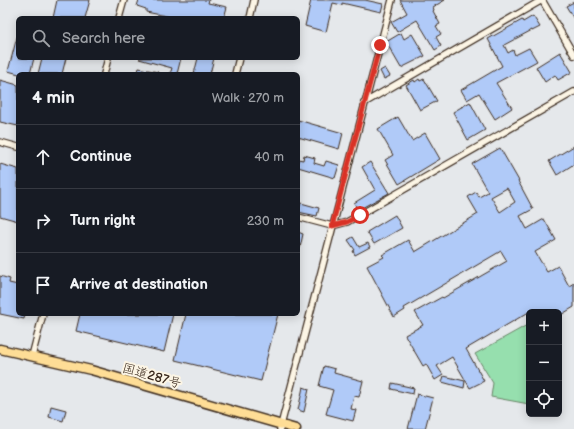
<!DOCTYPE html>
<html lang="en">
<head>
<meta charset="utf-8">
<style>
  body { margin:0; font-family:"Balsamiq Sans","Klee One",sans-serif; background:#242831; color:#f1f3f6 }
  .controls { position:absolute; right:12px; bottom:12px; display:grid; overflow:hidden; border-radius:6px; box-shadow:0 2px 10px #0003 }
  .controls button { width:36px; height:36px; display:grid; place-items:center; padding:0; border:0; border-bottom:1px solid #363941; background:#171b24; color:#f1f3f6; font:20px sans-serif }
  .stop { position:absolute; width:12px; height:12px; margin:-9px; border:3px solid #d93025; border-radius:50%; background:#fff }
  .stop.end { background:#d93025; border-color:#fff; box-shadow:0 1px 4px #0008 }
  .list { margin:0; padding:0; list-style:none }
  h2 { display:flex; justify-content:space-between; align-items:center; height:52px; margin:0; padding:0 16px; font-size:17px }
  h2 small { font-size:13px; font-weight:400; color:#9ea1a6 }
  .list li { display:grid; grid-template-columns:26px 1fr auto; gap:12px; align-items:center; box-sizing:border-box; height:64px; padding:0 16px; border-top:1px solid #363941 }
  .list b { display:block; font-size:15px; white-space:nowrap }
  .list em { font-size:13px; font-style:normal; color:#9ea1a6 }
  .icon { flex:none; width:22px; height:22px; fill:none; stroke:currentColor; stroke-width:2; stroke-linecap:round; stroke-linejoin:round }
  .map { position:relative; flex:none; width:574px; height:429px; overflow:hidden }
  .search { position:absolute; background:#171b24; box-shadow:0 2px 10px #0003; left:16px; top:16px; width:284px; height:44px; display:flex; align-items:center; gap:10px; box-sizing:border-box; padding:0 14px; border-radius:6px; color:#9ea1a6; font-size:15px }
  .panel { position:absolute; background:#171b24; box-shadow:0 2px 10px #0003; left:16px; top:72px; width:284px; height:244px; border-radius:6px }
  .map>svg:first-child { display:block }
  .green { fill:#96dfae; stroke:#688466 }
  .building { fill:#b0caf8; stroke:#3b2a1e; fill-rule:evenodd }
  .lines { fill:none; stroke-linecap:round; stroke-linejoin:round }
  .minor-casing { stroke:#3b2a1e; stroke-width:8 }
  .highway-casing { stroke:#3b2a1e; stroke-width:11 }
  .minor { stroke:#fcf5e5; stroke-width:5.5 }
  .highway { stroke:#fedd96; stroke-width:8 }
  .route { stroke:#d93025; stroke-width:5 }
  .labels { text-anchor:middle; stroke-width:4; stroke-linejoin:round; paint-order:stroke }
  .street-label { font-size:13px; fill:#3b2a1e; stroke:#fcf5e5 }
</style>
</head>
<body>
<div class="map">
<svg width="574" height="429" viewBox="0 0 574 429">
  <rect width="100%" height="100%" fill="#e5e8eb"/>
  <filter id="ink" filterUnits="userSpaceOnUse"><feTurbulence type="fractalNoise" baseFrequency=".025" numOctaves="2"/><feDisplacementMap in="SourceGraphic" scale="8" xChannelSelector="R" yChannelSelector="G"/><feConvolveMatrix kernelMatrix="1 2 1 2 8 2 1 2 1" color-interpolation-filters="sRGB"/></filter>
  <g filter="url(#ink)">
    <path class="green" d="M529,324V404L491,397L493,383L475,354Z"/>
    <path class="building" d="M57,0H90L85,18H53Z
      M139,0H209L208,3L227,7L224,18H176L146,12V9L137,6Z
      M311,0H365L383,4L381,12L342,3V5L333,3L326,32L305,26Z
      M400,0H445L433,7L434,10L433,11L440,24L436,26L441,34L436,37L441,46L435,50L417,20L397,32L391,22L407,13Z
      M574,2V19L566,6Z
      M533,16L540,27L532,31V30L504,45L508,53L513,50L515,55L529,48L537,61L496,83L512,108L495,119L479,93L467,100L461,90L502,66L488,39L522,20L523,22Z
      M401,33L404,39L412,34L425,56L401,68L386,42Z
      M17,37H18V58H34L30,74H19L8,71Z
      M560,52L572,72L558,80L555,75L545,82L536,67Z
      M42,58H66L62,74H38Z
      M140,58H181L177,74H170L172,68L139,59Z
      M198,58H214L210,74H194Z
      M139,68L158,72L157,74H137Z
      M385,68L390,76L384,79L380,71Z
      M419,79L420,81L424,79L437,101L420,110L406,85L414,80L415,82Z
      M0,80L18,85V126L0,122Z
      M470,102L485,130L468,140L453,112Z
      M398,117L412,141L425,133L440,159L399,184L385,160L393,155L378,129Z
      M298,120L343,133L339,149L298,137Z
      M574,146V164L557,175L549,161Z
      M500,148L519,181H518L533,209L520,216L527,229L544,219L556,240L535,252L547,272L558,266L569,286L574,283V307L559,316V312H536L534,309L466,349L484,381L470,388L452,357L437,366L443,375L435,380L426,364L423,366L405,335L423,325L415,312L442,297L443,298L507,261L501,251L404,308L405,310L394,317L367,266L384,257L382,255L408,240L415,252L478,214L468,197L476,192L479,197L488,192L472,164ZM507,188L515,202L500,212L491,197Z
      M304,155L315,158L314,163L324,166L326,161L339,165L335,178L298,167V159L303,160Z
      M370,162L389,193L358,210L354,203L375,190L362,167Z
      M0,164L18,169V221L0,216Z
      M301,203L319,208L317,216L298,212Z
      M395,215L402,228L374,244L367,232Z
      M298,232L303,234L300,248H298Z
      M353,237L359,247L368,243L370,247L355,255L353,251L355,250L348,240Z
      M0,276L10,279L9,283L18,285V314H25L24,319L0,314Z
      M80,314H173L164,352L76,331Z
      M186,314H278L261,381L175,360Z
      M324,366L335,369L334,373L363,381L359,397L354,396L351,409L356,410L353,421L326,414L333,390L319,386Z
      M444,376L465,381L464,388L442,382Z
      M392,383L414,388L413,394L391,389Z
      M303,387L309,389L304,412L298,410Z
      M417,394L433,398L425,429H408Z
      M51,406L66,410L63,421L49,417Z"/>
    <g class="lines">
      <defs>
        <path id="minor" d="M542,0L574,55
          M119,18L124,0
          M250,18L254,0
          M104,74L108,58
          M235,74L239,58
          M364,103L542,0
          M0,142L18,147
          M298,217L332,226L347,222L574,92
          M32,356L43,314
          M280,429L392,0"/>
        <path id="highway" d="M0,349L91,370L296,429"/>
      </defs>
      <use href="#minor" class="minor-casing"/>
      <use href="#highway" class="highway-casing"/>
      <use href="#minor" class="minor"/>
      <use href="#highway" class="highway"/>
    </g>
  </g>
  <g class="lines" filter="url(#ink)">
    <path class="route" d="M360,215L347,222L332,226L380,45"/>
  </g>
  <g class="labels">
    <g class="street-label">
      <text transform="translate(152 375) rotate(16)" y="5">国道287号</text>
    </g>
  </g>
</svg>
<div class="controls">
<button>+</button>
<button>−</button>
<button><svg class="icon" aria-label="locate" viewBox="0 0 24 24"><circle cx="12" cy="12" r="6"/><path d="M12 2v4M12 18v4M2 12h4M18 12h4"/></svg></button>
</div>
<div class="stop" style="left:360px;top:215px"></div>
<div class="stop end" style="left:380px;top:45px"></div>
<div class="search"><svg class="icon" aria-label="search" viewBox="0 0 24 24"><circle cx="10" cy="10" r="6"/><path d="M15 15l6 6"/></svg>Search here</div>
<section class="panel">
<h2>4 min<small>Walk · 270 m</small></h2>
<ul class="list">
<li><svg class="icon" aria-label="ahead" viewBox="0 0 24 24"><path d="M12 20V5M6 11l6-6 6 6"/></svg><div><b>Continue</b></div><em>40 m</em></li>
<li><svg class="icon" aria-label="right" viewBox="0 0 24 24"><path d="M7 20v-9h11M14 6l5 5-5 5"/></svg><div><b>Turn right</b></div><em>230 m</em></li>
<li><svg class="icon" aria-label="arrive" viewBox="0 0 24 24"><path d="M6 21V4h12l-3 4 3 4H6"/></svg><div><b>Arrive at destination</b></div></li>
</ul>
</section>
</div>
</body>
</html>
